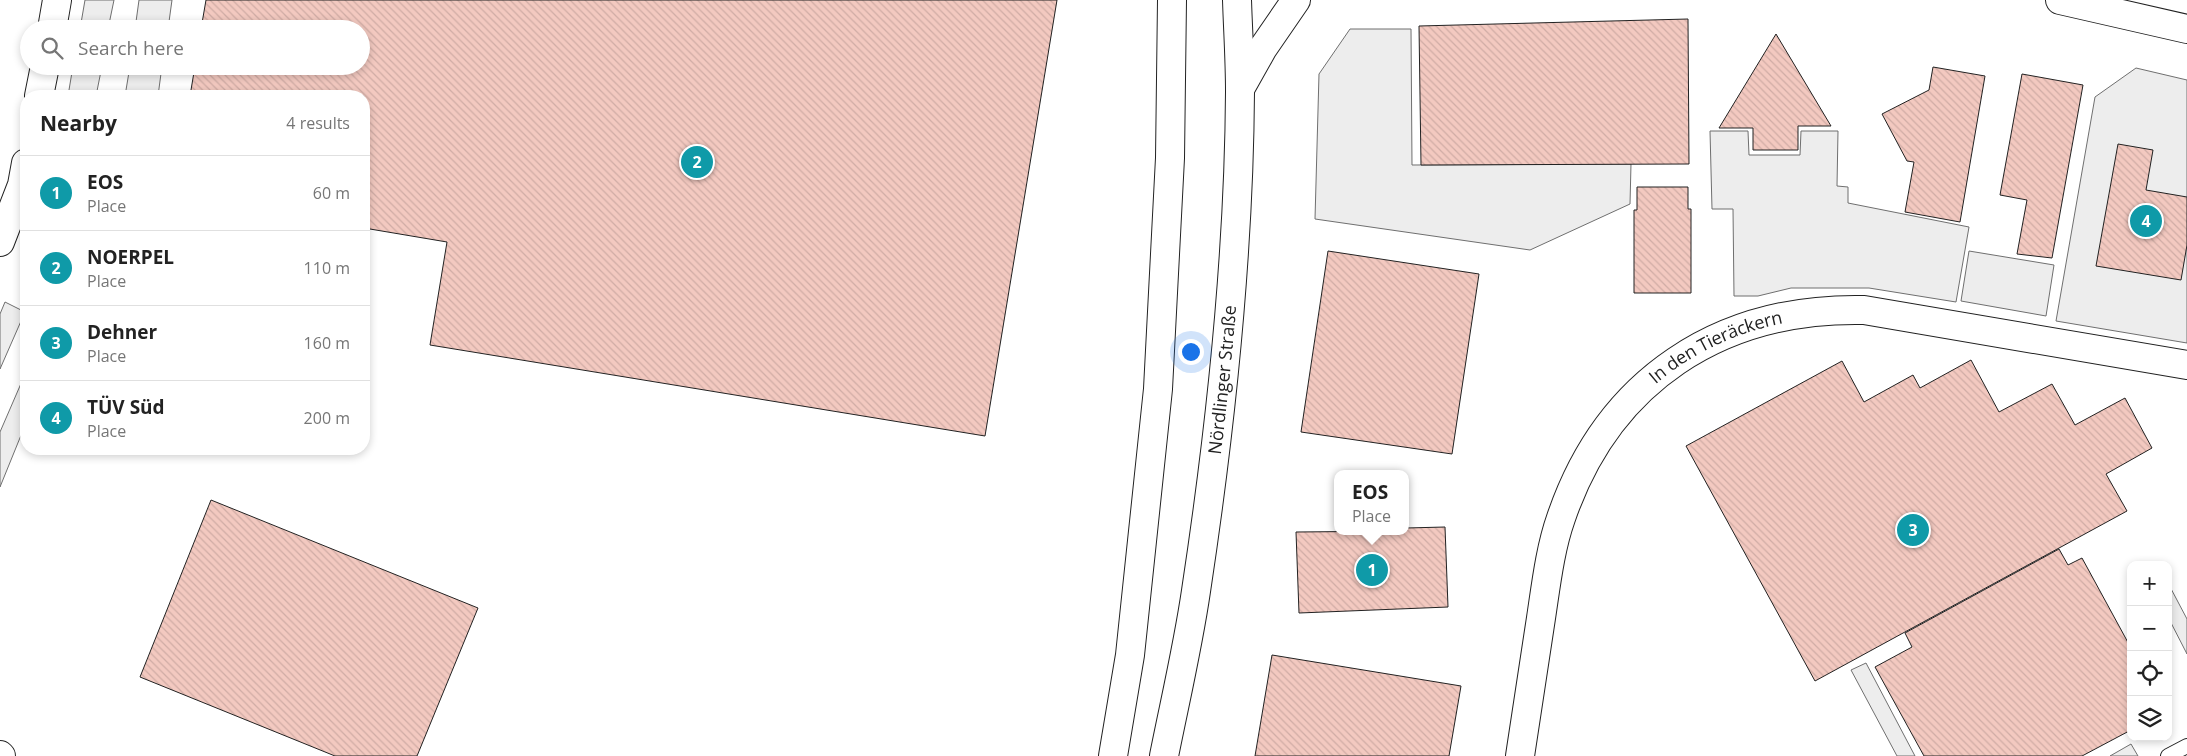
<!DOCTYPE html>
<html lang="en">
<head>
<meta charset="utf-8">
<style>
  body { margin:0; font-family:"Open Sans",sans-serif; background:#f2f2f2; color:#222 }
  .controls { position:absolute; right:15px; bottom:15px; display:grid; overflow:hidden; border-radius:10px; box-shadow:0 2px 8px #0003 }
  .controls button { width:45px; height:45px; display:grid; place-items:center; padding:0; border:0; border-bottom:1px solid #e0e0e0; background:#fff; color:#222; font:25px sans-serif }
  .you { position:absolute; left:1190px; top:351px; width:18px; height:18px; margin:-12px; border:4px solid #fff; border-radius:50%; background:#1a73e8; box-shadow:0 0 0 8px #1a73e833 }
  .badge { display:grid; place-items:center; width:32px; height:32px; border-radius:50%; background:#ea580c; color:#fff; font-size:16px; font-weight:700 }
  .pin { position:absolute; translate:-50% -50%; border:2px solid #fff; box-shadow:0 1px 5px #0006 }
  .popup { position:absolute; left:1334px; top:470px; width:75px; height:65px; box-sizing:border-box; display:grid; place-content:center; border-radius:10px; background:#fff; filter:drop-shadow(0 1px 4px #0005); font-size:16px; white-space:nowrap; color:#767676 }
  .popup b { font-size:19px; color:#222 }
  .popup::after { content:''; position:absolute; left:50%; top:100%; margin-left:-10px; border:10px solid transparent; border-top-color:#fff }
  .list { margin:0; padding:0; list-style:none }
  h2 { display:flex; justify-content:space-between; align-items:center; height:65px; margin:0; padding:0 20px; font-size:21px }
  h2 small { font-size:16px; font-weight:400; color:#767676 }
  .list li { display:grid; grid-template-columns:32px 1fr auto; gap:15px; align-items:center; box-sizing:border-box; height:75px; padding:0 20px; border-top:1px solid #e0e0e0 }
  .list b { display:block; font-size:19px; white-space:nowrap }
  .list p { margin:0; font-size:16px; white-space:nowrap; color:#767676 }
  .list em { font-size:16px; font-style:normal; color:#767676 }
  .icon { flex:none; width:28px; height:28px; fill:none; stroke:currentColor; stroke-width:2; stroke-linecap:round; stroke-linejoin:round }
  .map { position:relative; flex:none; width:2187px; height:756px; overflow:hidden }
  .search { position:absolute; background:#fff; box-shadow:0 2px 8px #0003; left:20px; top:20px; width:350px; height:55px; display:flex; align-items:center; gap:12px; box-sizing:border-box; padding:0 18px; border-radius:28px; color:#767676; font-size:19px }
  .panel { position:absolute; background:#fff; box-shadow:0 2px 8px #0003; left:20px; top:90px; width:350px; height:365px; border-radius:20px }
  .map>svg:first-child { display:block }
  .parking { fill:#ededed; stroke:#6f6f6f }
  .building { fill:url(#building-back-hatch); stroke:#222 }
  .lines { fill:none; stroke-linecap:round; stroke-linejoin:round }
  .lane-casing { stroke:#222; stroke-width:16 }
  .street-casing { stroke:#222; stroke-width:30 }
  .secondary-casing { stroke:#222; stroke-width:30 }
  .primary-casing { stroke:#222; stroke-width:30 }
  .lane { stroke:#fff; stroke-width:14 }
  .street { stroke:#fff; stroke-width:28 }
  .secondary { stroke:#fff; stroke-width:28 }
  .primary { stroke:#fff; stroke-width:28 }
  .labels { text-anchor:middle; stroke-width:4; stroke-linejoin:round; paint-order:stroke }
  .street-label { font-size:18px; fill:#222; stroke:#fff }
</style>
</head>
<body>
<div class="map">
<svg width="2187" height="756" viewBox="0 0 2187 756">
  <defs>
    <pattern id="building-back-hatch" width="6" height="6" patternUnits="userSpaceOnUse" patternTransform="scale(1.25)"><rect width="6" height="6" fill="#f3c9c0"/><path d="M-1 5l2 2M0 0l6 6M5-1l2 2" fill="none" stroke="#d0aca5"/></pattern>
  </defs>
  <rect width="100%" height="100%" fill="#fff"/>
  <path class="parking" d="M85,0H114L108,29H80Z
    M139,0H172L168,29H135Z
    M1350,29H1411L1412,165L1631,164L1630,204L1530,250L1315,219L1319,74Z
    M73,66H102L96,96H68Z
    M130,66H162L158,96H125Z
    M2136,68L2187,80V343L2056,321L2095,97Z
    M1710,131H1748L1749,155H1800L1801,131H1838L1837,186L1848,187V203L1969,227L1956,302L1869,288H1791L1758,296H1734L1733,209H1712Z
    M1969,251L2054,265L2046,316L1961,301Z
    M5,302L25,312L0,369V314Z
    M26,372V423L0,487V432Z
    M2168,583L2187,619V654L2168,617Z
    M1866,663L1915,756H1897L1851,670Z
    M2131,744L2138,756H2110Z"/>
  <path class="building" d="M206,0H1057L985,436L430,345L447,242L364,228V96H190L195,66H361V29H201Z
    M1688,19L1689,164L1421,165L1419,26Z
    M1776,34L1831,126H1798V150H1753V128H1719Z
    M1933,67L1985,76L1960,222L1905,212L1914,162L1907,161L1882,114L1929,90Z
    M2022,74L2083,85L2052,258L2017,254L2027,200L2000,195Z
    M2118,144L2153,150L2146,190L2187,197V245L2181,280L2096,266Z
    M1637,187H1688V209H1691V293H1634V210H1637Z
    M1328,251L1479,274L1452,454L1301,432Z
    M1971,360L1999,412L2052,384L2075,425L2125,398L2152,448L2106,474L2127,511L1815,681L1686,446L1842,361L1864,402L1913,375L1920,388Z
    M211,500L478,608L417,756H335L140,677Z
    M1445,527L1448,607L1299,613L1296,532L1406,531V528Z
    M2059,549L2068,565L2082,558L2131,648V730L2082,756H1924L1875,667L1912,647L1905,633Z
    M1272,655L1461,686L1449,756H1255Z"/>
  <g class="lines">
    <defs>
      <path id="lane" d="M2168,756L2187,746"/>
      <g id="street">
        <path d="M0,755L1,756"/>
        <path id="s1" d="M1520,756C1527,710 1534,664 1541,618C1546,585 1550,549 1561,518C1608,380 1720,307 1864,310L2187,365"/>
      </g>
      <path id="secondary" d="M52,29L57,0
        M39,96L45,66
        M0,242L22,185L26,163"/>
      <g id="primary">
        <path d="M2060,0L2187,29"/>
        <path d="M1240,89L1263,48L1296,0"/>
        <path d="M1113,756L1130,655L1158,389L1170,158L1172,0"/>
        <path id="s2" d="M1164,756C1175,701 1188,646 1196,591C1221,426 1239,259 1240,92C1240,61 1238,31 1237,0"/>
      </g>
    </defs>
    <use href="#lane" class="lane-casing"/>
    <use href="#street" class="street-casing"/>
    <use href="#secondary" class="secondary-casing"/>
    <use href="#primary" class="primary-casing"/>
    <use href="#lane" class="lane"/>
    <use href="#street" class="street"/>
    <use href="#secondary" class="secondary"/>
    <use href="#primary" class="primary"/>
  </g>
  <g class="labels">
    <g class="street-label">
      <text dy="6" stroke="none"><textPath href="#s1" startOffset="482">In den Tieräckern</textPath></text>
      <text dy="6" stroke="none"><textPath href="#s2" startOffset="381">Nördlinger Straße</textPath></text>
    </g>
  </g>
</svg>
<div class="controls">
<button>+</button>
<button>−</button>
<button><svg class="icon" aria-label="locate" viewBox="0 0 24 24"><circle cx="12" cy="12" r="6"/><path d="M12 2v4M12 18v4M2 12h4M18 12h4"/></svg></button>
<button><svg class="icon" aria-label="layers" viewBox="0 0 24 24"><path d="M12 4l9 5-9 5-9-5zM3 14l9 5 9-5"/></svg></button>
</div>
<div class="you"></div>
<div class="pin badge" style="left:1372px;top:570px;background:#0f9aa8">1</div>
<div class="popup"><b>EOS</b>Place</div>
<div class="pin badge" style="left:697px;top:162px;background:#0f9aa8">2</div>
<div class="pin badge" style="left:1913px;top:530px;background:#0f9aa8">3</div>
<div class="pin badge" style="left:2146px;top:221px;background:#0f9aa8">4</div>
<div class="search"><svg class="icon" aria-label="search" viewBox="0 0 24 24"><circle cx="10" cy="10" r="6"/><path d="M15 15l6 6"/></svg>Search here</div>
<section class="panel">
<h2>Nearby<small>4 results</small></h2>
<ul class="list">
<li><span class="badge" style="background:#0f9aa8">1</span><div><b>EOS</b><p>Place</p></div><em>60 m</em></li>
<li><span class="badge" style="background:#0f9aa8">2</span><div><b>NOERPEL</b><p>Place</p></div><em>110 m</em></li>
<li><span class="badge" style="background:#0f9aa8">3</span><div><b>Dehner</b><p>Place</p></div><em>160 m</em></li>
<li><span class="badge" style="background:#0f9aa8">4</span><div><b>TÜV Süd</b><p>Place</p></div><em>200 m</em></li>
</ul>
</section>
</div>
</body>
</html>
